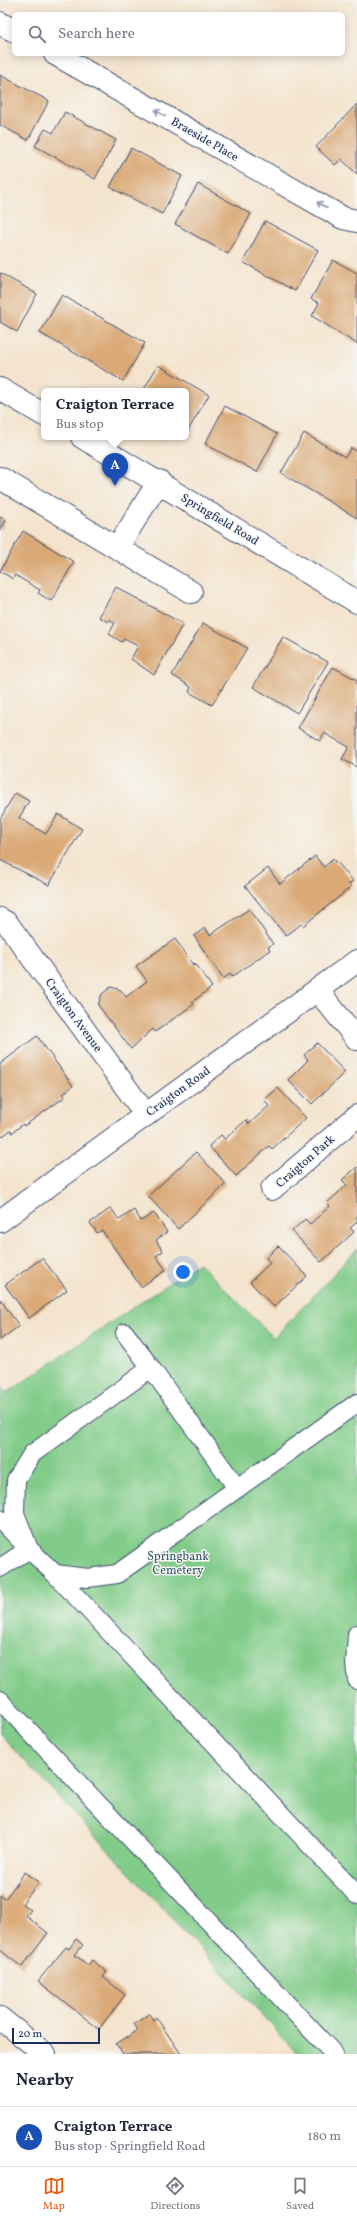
<!DOCTYPE html>
<html lang="en">
<head>
<meta charset="utf-8">
<style>
  body { margin:0; font-family:Vollkorn,serif; background:#f6f6f7; color:#1f2937 }
  .scale { position:absolute; left:12px; bottom:10px; width:88px; box-sizing:border-box; padding-left:4px; border:2px solid #1b2f5e; border-top:0; font-size:11px; line-height:14px; white-space:nowrap; color:#1b2f5e; -webkit-text-stroke:3px #f6f6f2; paint-order:stroke }
  .you { position:absolute; left:183px; top:1272px; width:14px; height:14px; margin:-10px; border:3px solid #fff; border-radius:50%; background:#1a73e8; box-shadow:0 0 0 6px #1a73e833 }
  .badge { display:grid; place-items:center; width:26px; height:26px; border-radius:50%; background:#ea580c; color:#fff; font-size:13px; font-weight:700 }
  .pin { position:absolute; translate:-50% -33px; filter:drop-shadow(0 1px 2px #0008) }
  .pin::after { content:''; position:absolute; top:21px; width:14px; height:12px; background:inherit; clip-path:polygon(0 0,100% 0,50% 100%) }
  .popup { position:absolute; left:41px; top:388px; width:148px; height:52px; box-sizing:border-box; display:grid; place-content:center; border-radius:6px; background:#fff; filter:drop-shadow(0 1px 3px #0005); font-size:13px; white-space:nowrap; color:#747a83 }
  .popup b { font-size:15px; color:#1f2937 }
  .popup::after { content:''; position:absolute; left:50%; top:100%; margin-left:-8px; border:8px solid transparent; border-top-color:#fff }
  .list { margin:0; padding:0; list-style:none }
  h2 { display:flex; justify-content:space-between; align-items:center; height:52px; margin:0; padding:0 16px; font-size:17px }
  h2 small { font-size:13px; font-weight:400; color:#747a83 }
  .list li { display:grid; grid-template-columns:26px 1fr auto; gap:12px; align-items:center; box-sizing:border-box; height:60px; padding:0 16px; border-top:1px solid #e0e1e3 }
  .list b { display:block; font-size:15px; white-space:nowrap }
  .list p { margin:0; font-size:13px; white-space:nowrap; color:#747a83 }
  .list em { font-size:13px; font-style:normal; color:#747a83 }
  .icon { flex:none; width:22px; height:22px; fill:none; stroke:currentColor; stroke-width:2; stroke-linecap:round; stroke-linejoin:round }
  .map { position:relative; flex:none; width:357px; height:2054px; overflow:hidden }
  .search { position:absolute; background:#fff; box-shadow:0 2px 10px #0003; left:12px; right:12px; top:12px; height:44px; display:flex; align-items:center; gap:10px; box-sizing:border-box; padding:0 14px; border-radius:6px; color:#747a83; font-size:15px }
  .sheet { height:112px; background:#fff }
  nav { display:flex; justify-content:space-around; align-items:center; box-sizing:border-box; height:56px; border-top:1px solid #e0e1e3; background:#fff; font-size:11px; color:#747a83 }
  nav a { display:grid; justify-items:center; gap:2px }
  nav .on { color:#ea580c }
  .map>svg:first-child { display:block }
  .green { fill:#81cc89; stroke:#4e7e74 }
  .building { fill:#daa976 }
  .lines { fill:none; stroke-linecap:round; stroke-linejoin:round }
  .lane-casing { stroke:#3c4a6f; stroke-width:20 }
  .street-casing { stroke:#3c4a6f; stroke-width:24 }
  .secondary-casing { stroke:#3c4a6f; stroke-width:24 }
  .lane { stroke:#fff; stroke-width:18 }
  .street { stroke:#fff; stroke-width:22 }
  .secondary { stroke:#fff; stroke-width:22 }
  .oneway { stroke:#8d97ae }
  .labels { text-anchor:middle; stroke-width:3; stroke-linejoin:round; paint-order:stroke }
  .street-label { font-size:12px; fill:#1b2f5e; stroke:#f6f6f2 }
  .park-label { font-size:12px; fill:#345669; stroke:#f6f6f2 }
</style>
</head>
<body>
<div class="map">
<svg width="357" height="2054" viewBox="0 0 357 2054">
  <rect width="100%" height="100%" fill="#f6f6f2"/>
  <filter id="ink" filterUnits="userSpaceOnUse"><feTurbulence type="fractalNoise" baseFrequency=".025" numOctaves="2"/><feDisplacementMap in="SourceGraphic" scale="8" xChannelSelector="R" yChannelSelector="G"/><feConvolveMatrix kernelMatrix="1 2 1 2 8 2 1 2 1" color-interpolation-filters="sRGB"/></filter>
  <filter id="wash" filterUnits="userSpaceOnUse"><feTurbulence type="fractalNoise" baseFrequency=".012" numOctaves="4" result="noise"/><feDisplacementMap in="SourceGraphic" scale="16" xChannelSelector="R" yChannelSelector="G"/><feGaussianBlur stdDeviation="0.9" result="paint"/><feColorMatrix in="noise" values="0 0 0 0 0 0 0 0 0 0 0 0 0 0 0 0 0 1.4 0 .05"/><feComposite in="paint" operator="in"/></filter>
  <g filter="url(#wash)">
    <rect width="100%" height="100%" fill="#f4e4ce"/>
    <path class="green" d="M357,1249V2054H298L0,1734V1385L7,1393L199,1263L274,1338Z"/>
    <g id="blocks">
      <path class="building" d="M0,75L49,101L28,140L0,125Z
        M357,104V174L341,159L335,165L316,147Z
        M65,112L116,140L95,179L35,146L45,129L53,133Z
        M131,148L182,176L162,214L110,187Z
        M198,184L251,214L228,254L175,224Z
        M265,221L318,250L295,291L243,262Z
        M333,260L357,273V344L312,316L319,303L311,299Z
        M0,273L37,294L17,332L0,322Z
        M62,295L145,343L123,381L40,333Z
        M158,365L209,395L187,432L186,391H143Z
        M225,406L277,434L257,472L205,444Z
        M304,433L345,457L351,448L357,451V518L281,473Z
        M0,517L6,520L0,531Z
        M23,531L74,562L51,601L38,593L40,590L15,575L13,579L0,571Z
        M116,587L183,624L154,675L131,659L138,646L124,639L122,642L109,634L115,623L109,619L108,622L99,617Z
        M203,623L247,648L212,705L189,692L191,687L172,675Z
        M283,637L328,662L297,713L253,687Z
        M333,667L357,680V767L342,759L349,747L324,733L320,741L298,728Z
        M15,793L29,801L19,818L46,834L58,814L82,829L49,885L0,860V819Z
        M315,856L324,867L333,859L337,864L338,863L353,881L349,884L351,887L303,926L301,924L286,936L245,886L268,868L280,884Z
        M249,909L273,944L268,947L270,950L232,977L230,974L223,979L194,936L205,928L210,935Z
        M175,939L193,965L195,963L212,987L192,1002L194,1004L155,1032L153,1029L131,1049L98,1005L102,994L111,987L121,990L126,997L147,981L136,966Z
        M37,1036L73,1086L63,1094L65,1097L24,1126L23,1124L12,1133L11,1130L0,1138V1064Z
        M317,1043L345,1072L312,1104L288,1080L308,1060L304,1055Z
        M278,1088L306,1118L272,1149L269,1146L236,1176L209,1146L221,1135L225,1139L246,1120L249,1124L269,1106L264,1100Z
        M196,1152L226,1184L178,1229L148,1196Z
        M357,1167V1222L350,1228L354,1232L321,1262L292,1231L305,1219L310,1224L330,1206L327,1203L347,1185L342,1180Z
        M111,1208L119,1220L134,1210L141,1221L154,1213L167,1232L156,1240L163,1251L156,1256L166,1270L141,1287L102,1230L97,1233L90,1223Z
        M278,1246L307,1276L274,1307L250,1282L270,1263L266,1258Z
        M42,1258L67,1290L29,1318L5,1285Z
        M0,1299L19,1326L0,1340Z
        M25,1872L39,1882L22,1904L31,1910L26,1916L48,1933L22,1967L0,1950V1895L5,1899Z
        M76,1939L83,1945L75,1955L88,1965L92,1960L107,1972L103,1977L125,1995L99,2029L38,1981L66,1947L69,1949Z
        M149,2014L153,2020L156,2017L181,2054H123L116,2044L138,2030L134,2024Z"/>
    </g>
  </g>
  <g filter="url(#ink)">
    <use href="#blocks" fill-opacity="0" stroke="#3c4a6f" stroke-width="1"/>
    <g class="lines">
      <defs>
        <path id="lane" d="M125,1333L151,1368
          M357,1403L117,1574L88,1578L55,1574L357,1895
          M0,1519L29,1549L0,1568
          M55,1574L29,1549L15,1513L16,1480L32,1454L151,1368L237,1488
          M357,1634L355,1664L357,1680
          M0,1700L334,2054"/>
        <path id="street" d="M0,23L14,31
          M55,54L343,218L357,221
          M0,478L191,592
          M118,547L159,481
          M0,919L7,923L146,1115
          M318,991L357,1039
          M272,1189L357,1116
          M0,2018L45,2054"/>
        <path id="secondary" d="M0,389L44,415
          M82,437L357,602
          M0,1221L357,961"/>
      </defs>
      <use href="#lane" class="lane-casing"/>
      <use href="#street" class="street-casing"/>
      <use href="#secondary" class="secondary-casing"/>
      <use href="#lane" class="lane"/>
      <use href="#street" class="street"/>
      <use href="#secondary" class="secondary"/>
    </g>
    <defs><path id="oneway-shaft" d="M-6 0H5M1.5-3L5.5 0L1.5 3" fill="none" stroke-width="1.6" stroke-linecap="round" stroke-linejoin="round"/></defs>
    <g class="oneway">
      <use href="#oneway-shaft" transform="translate(160 113) rotate(-151)"/>
      <use href="#oneway-shaft" transform="translate(322 205) rotate(-150)"/>
    </g>
  </g>
  <g class="labels">
    <g class="street-label">
      <text transform="translate(205 139) rotate(30)" y="4">Braeside Place</text>
      <text transform="translate(220 519) rotate(31)" y="4">Springfield Road</text>
      <text transform="translate(74 1015) rotate(54)" y="4">Craigton Avenue</text>
      <text transform="translate(178 1091) rotate(-36)" y="4">Craigton Road</text>
      <text transform="translate(305 1161) rotate(-41)" y="4">Craigton Park</text>
    </g>
    <g class="park-label">
      <text x="178" y="1560">Springbank<tspan x="178" dy="14">Cemetery</tspan></text>
    </g>
  </g>
</svg>
<div class="scale">20 m</div>
<div class="you"></div>
<div class="pin badge" style="left:115px;top:486px;background:#1a4fb4">A</div>
<div class="popup"><b>Craigton Terrace</b>Bus stop</div>
<div class="search"><svg class="icon" aria-label="search" viewBox="0 0 24 24"><circle cx="10" cy="10" r="6"/><path d="M15 15l6 6"/></svg>Search here</div>
</div>
<section class="sheet">
<h2>Nearby<small></small></h2>
<ul class="list">
<li><span class="badge" style="background:#1a4fb4">A</span><div><b>Craigton Terrace</b><p>Bus stop · Springfield Road</p></div><em>180 m</em></li>
</ul>
</section>
<nav>
<a class="on"><svg class="icon" aria-label="map" viewBox="0 0 24 24"><path d="M3 6l6-2 6 2 6-2v14l-6 2-6-2-6 2zM9 4v14M15 6v14"/></svg>Map</a>
<a><svg class="icon" aria-label="directions" viewBox="0 0 24 24"><path d="M12 3l9 9-9 9-9-9zM9 14v-3h6M13 9l2 2-2 2"/></svg>Directions</a>
<a><svg class="icon" aria-label="saved" viewBox="0 0 24 24"><path d="M7 4h10v16l-5-4-5 4z"/></svg>Saved</a>
</nav>
</body>
</html>
